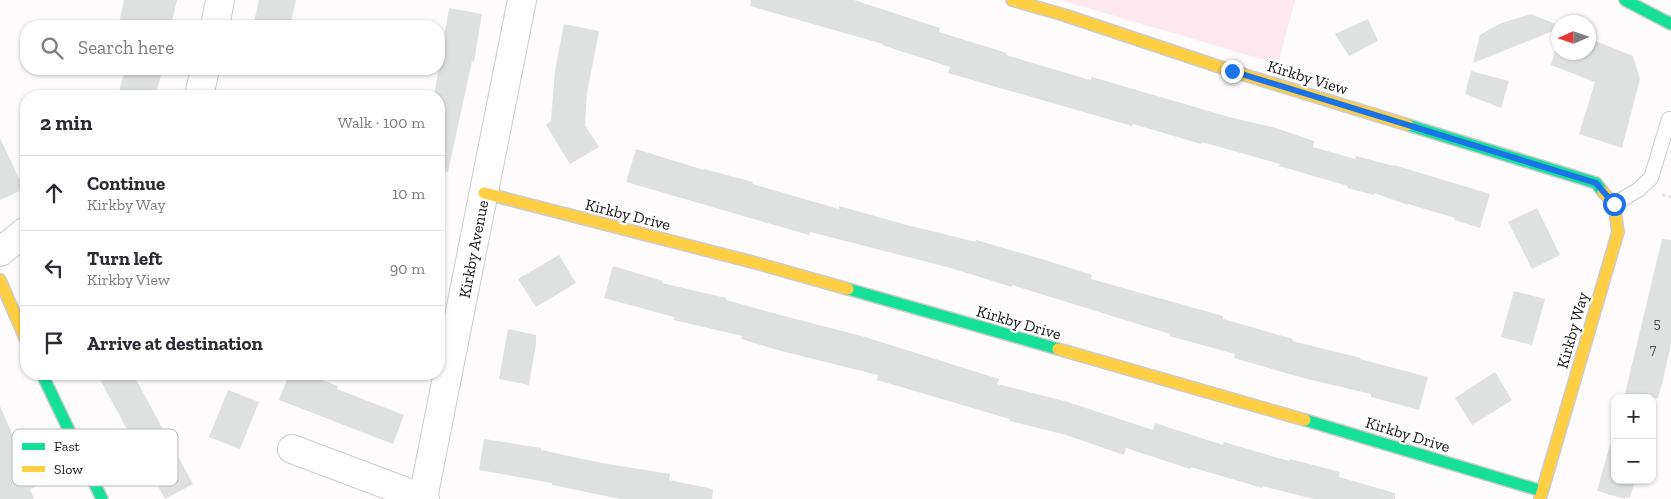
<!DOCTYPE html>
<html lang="en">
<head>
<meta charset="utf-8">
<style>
  body { margin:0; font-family:"Zilla Slab",serif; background:#f7f7f7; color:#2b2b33 }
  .controls { position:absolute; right:15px; bottom:15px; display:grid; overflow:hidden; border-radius:10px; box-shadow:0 1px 4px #0004 }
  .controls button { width:45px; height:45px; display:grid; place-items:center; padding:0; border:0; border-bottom:1px solid #e1e1e2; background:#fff; color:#2b2b33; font:25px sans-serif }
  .compass { position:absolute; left:1551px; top:15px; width:45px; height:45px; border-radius:50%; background:#fff; box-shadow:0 1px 4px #0004; rotate:267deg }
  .stop { position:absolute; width:15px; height:15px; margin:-11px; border:4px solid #1a73e8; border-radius:50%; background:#fff }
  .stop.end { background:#1a73e8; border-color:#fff; box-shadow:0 1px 5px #0008 }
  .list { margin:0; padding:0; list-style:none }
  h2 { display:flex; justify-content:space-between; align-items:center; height:65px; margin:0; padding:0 20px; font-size:21px }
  h2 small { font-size:16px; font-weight:400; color:#7c7c81 }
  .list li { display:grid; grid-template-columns:32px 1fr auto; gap:15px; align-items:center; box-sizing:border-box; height:75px; padding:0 20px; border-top:1px solid #e1e1e2 }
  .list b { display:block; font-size:19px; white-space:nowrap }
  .list p { margin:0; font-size:16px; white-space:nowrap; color:#7c7c81 }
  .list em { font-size:16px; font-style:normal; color:#7c7c81 }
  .icon { flex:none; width:28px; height:28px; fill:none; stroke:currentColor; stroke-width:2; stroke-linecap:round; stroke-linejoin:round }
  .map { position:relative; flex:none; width:1671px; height:499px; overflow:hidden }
  .search { position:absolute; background:#fff; box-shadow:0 1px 4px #0004; left:20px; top:20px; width:425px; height:55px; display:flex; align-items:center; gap:12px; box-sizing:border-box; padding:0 18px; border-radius:20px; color:#7c7c81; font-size:19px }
  .panel { position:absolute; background:#fff; box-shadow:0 1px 4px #0004; left:20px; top:90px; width:425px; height:290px; border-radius:20px }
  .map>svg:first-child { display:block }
  .green { fill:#fce8ee }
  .building { fill:#dfe1e0 }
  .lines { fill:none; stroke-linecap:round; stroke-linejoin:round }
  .lane-casing { stroke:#cecbcc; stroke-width:16 }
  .street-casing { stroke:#cecbcc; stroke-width:30 }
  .fast-casing { stroke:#cecbcc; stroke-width:14 }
  .slow-casing { stroke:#cecbcc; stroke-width:14 }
  .path { stroke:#e6e6e6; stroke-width:3; stroke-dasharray:4 2.5; stroke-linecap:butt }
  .lane { stroke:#fffeff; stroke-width:14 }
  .street { stroke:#fffeff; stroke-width:28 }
  .fast { stroke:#16e098; stroke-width:11 }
  .slow { stroke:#ffcf43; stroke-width:11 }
  .route { stroke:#1a73e8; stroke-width:6 }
  .labels { text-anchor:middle; stroke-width:4.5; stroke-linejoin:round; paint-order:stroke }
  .number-label { font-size:14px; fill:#4a4949 }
  .street-label { font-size:16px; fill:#191617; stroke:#fff }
  .key { fill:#fff; stroke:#bab9b9; stroke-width:1 }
  .key-label { font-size:14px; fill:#191617 }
</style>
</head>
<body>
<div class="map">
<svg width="1671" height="499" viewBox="0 0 1671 499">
  <rect width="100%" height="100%" fill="#fdfbfc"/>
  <path class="green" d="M1061,0H1295L1278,64Z"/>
  <path class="building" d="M124,0H177L171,26H132L119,23Z
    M259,0H296L290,26H275L254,22Z
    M751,0H854L940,28L939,32L1007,53L1006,55L1090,80L1092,77L1229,117L1276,128L1314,141L1313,147L1355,159L1356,156L1394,166V165L1490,194L1480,228L1454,220L1455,218L1408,204V205L1374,193V195L1347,188L1348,186L1279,166L1280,164L1202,142L1201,144L1133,124L1132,126L948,73L950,67L882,45L883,44L750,6Z
    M449,8L482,14L474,62L472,61L448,172L439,171V96H434Z
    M1531,14L1558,25V29L1473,63L1480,35L1499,24Z
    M1368,19L1378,41L1349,56L1335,34Z
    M564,24L599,31L587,93L585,125L599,147L570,164L546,125L551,120L555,71Z
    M1588,38L1633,56L1640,79L1622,148L1579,134L1595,82L1551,65L1558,40V52H1588Z
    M125,69H163L155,96H118Z
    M1471,71L1509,81L1501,108L1465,94Z
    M0,138L24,189L0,200Z
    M636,149L704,170V169L753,182L752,184L839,209V206L907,225L976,242V240L1045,260L1092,275L1091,279L1223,316V319L1293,339L1292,341L1361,358L1360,359L1428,377L1419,410L1371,397V394L1303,378L1234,358L1235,354L1169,336L1170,334L1012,285V287L947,267L810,232L809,235L626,182Z
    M1537,208L1560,255L1532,269L1508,222Z
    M1662,239L1671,240V344L1662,384L1658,398H1624Z
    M559,255L576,283L536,307L518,279Z
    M613,266L663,281L662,283L726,298V300L773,313L865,337L999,379L997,384L1068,402L1153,430L1155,423L1223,445L1224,442L1289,461L1290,459L1340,472L1339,477L1395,493V499H1313L1262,486V488L1191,467L1190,469L1126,448L1124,455L1066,435L1010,421V419L877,380L878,375L781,351L741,339L742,336L674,320V317L604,298Z
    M1514,291L1545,299L1532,345L1501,337Z
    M508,329L536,335V344L529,385L499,379Z
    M1495,372L1512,400L1472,425L1455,398Z
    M97,374H133L193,484L165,499Z
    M289,374H305L338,386L337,389L404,415L393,444L279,400Z
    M228,390L259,402L240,449L209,437Z
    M0,406L26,466L33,464L42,484L30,489L34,499H0Z
    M484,439L541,448V450L602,463L670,474L669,480L713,489L712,499H620L552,485V483L479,470Z
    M1610,444L1615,446V480H1635L1630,498L1625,497V499L1597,491Z"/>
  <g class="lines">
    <defs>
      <path id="lane" d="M1614,204L1638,190L1651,178L1669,119"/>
      <path id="street" d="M215,26L220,0
        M199,96L205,69
        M0,252L26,231
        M292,449L425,499
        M423,498L522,0"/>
      <path id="fast" d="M1625,0L1671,24
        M1408,125L1596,183L1603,192
        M848,289L1058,349
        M42,374L102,499
        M1305,420L1542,491"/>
      <path id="slow" d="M1012,0L1064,15L1232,71L1408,125
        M484,193L756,263L848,289
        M0,280L26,340
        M1058,349L1305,420
        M1540,499L1618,232L1614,204L1603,192"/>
    </defs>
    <use href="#lane" class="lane-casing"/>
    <use href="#street" class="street-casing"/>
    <use href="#fast" class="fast-casing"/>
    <use href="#slow" class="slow-casing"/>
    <path class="path" d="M1662,195L1671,197"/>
    <use href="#lane" class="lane"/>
    <use href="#street" class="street"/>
    <use href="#fast" class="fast"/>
    <use href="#slow" class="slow"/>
  </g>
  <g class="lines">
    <path class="route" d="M1232,71L1596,183L1614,204"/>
  </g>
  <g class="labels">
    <g class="number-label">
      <text x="1657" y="328">5</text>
      <text x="1653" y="354">7</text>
    </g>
    <g class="street-label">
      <text transform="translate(1308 77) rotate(17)" y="6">Kirkby View</text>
      <text transform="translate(628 214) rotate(14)" y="6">Kirkby Drive</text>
      <text transform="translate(473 249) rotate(-79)" y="6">Kirkby Avenue</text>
      <text transform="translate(1019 322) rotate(16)" y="6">Kirkby Drive</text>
      <text transform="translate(1572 330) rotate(-74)" y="6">Kirkby Way</text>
      <text transform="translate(1408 434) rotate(17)" y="6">Kirkby Drive</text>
    </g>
  </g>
  <rect x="12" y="429" width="166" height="57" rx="8" class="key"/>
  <rect x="22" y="443" width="23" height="7" fill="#16e098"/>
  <rect x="22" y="466" width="23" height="6" fill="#ffcf43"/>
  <g class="key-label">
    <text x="54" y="451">Fast</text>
    <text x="54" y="474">Slow</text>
  </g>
</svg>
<div class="controls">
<button>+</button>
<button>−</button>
</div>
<svg class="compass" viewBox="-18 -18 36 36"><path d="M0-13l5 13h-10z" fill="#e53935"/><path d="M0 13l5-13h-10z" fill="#7c7c81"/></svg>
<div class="stop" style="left:1614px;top:204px"></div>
<div class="stop end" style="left:1232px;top:71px"></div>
<div class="search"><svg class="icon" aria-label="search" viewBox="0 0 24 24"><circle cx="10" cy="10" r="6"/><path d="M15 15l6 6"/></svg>Search here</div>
<section class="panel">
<h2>2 min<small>Walk · 100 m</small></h2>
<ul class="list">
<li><svg class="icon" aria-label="ahead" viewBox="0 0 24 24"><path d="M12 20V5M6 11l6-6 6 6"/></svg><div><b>Continue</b><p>Kirkby Way</p></div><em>10 m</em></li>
<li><svg class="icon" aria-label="left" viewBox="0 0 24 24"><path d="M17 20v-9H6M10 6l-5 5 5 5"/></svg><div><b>Turn left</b><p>Kirkby View</p></div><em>90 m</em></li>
<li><svg class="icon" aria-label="arrive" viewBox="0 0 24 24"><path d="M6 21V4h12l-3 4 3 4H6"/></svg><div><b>Arrive at destination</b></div></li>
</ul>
</section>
</div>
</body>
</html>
